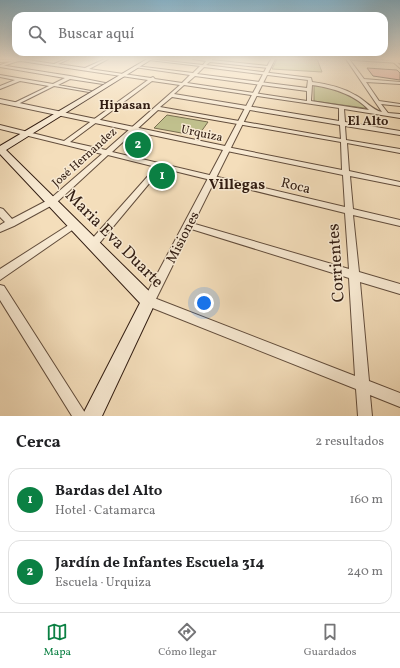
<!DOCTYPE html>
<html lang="es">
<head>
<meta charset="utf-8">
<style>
  body { margin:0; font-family:Vollkorn,serif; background:#f2f2f2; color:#202124 }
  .you { position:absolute; left:204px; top:303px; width:14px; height:14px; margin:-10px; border:3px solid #fff; border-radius:50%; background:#1a73e8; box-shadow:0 0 0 6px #1a73e833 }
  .badge { display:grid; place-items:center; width:26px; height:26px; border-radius:50%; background:#0b8043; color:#fff; font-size:13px; font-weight:700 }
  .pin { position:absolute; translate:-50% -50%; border:2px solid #fff; box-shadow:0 1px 4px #0006 }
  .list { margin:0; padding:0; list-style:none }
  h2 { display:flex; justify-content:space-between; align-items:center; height:52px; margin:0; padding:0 16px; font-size:17px }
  h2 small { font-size:13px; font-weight:400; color:#757577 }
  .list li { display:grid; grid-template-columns:26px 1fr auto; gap:12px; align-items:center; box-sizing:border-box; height:64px; margin:0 8px 8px; padding:0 8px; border:1px solid #e0e0e0; border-radius:12px }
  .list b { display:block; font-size:15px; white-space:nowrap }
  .list p { margin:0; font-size:13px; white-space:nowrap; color:#757577 }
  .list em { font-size:13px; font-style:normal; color:#757577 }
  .icon { flex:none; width:22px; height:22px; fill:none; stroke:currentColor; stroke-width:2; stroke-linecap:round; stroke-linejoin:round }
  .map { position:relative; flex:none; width:400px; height:416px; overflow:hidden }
  .search { position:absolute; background:#fff; box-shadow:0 4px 16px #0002; left:12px; right:12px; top:12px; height:44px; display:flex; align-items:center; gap:10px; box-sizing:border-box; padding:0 14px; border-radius:12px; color:#757577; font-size:15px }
  .sheet { height:196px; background:#fff }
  nav { display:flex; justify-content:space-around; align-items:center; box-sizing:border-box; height:56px; border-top:1px solid #e0e0e0; background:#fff; font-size:11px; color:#757577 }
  nav a { display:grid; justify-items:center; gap:2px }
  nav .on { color:#0b8043 }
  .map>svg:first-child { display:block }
  .green { fill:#c0c08d; stroke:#796e50 }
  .building { fill:#e8a292; stroke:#321d12 }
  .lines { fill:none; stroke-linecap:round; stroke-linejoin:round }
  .minor-casing { stroke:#624d3c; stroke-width:2 }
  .tertiary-casing { stroke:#624d3c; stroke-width:2 }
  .secondary-casing { stroke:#321d12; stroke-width:2 }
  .minor { fill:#f8ead3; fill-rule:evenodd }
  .tertiary { fill:#f8ead3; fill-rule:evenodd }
  .secondary { fill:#f8ead3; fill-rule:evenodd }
  .labels { text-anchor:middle; stroke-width:3; stroke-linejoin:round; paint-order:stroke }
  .far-street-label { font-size:12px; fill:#321d12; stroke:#f8ead3 }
  .far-neighbourhood-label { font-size:13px; font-weight:bold; fill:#321d12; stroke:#f8ead3 }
  .street-label { font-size:14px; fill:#321d12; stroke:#f8ead3 }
  .neighbourhood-label { font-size:15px; font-weight:bold; fill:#321d12; stroke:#f8ead3 }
  .near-street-label { font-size:17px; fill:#321d12; stroke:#f8ead3 }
</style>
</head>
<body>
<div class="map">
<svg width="400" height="416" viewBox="0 0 400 416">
  <rect width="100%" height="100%" fill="#f4debb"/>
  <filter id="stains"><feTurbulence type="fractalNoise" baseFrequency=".005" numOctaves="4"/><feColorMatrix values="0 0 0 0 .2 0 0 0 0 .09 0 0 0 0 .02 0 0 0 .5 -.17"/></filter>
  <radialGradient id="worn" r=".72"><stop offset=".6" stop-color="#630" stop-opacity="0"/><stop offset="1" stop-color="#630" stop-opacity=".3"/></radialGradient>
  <path class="green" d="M277,59H317L322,72L272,69Z
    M314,84C336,88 354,96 371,109L314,101Z
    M167,115L208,122L198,136L154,128Z"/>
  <path class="building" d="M367,68L397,70L400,73V80L373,76Z"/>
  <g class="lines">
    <defs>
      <path id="minor" d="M21,59L54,64L66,59H69L58,64L85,68L105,59H108L89,69L151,78L153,77L155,79L182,83L190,75L134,67L136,66L193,73L200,66L149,60L148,59L203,65L206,61L193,59H212V60L268,66L269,68L210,62L206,65L311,78L312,82C327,84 342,87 355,95C365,100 372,110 382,112L346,59H349L364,79L400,82V84L366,82L379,101L400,104V106L381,104L388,113L400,114V118L344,109L345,122L400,131V135L345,126L346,140L400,149V153L347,143L349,171L400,182V186L350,176L353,209L400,220V226L353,215L359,272L400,284V294L360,282L369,381L400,393V407L370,395L372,416H358L356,389L145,305L144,301L145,297L149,296L355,376L349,278L188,228L185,227L184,225L185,223L188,222L349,269L345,213L162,168L97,246L94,247L91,246L89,243L91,240L156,167L108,155L56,203L14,226L0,232V225L5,222L0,217V208L3,209L12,219L50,199L102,154L0,129V125L64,141L148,80L21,61L0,62V60ZM204,67L308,80L307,88L197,74ZM195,76L307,91V101L187,83ZM152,81L180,85L106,150L70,142ZM184,85L339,108V121L174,94ZM312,85C333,88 354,94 369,110L311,101ZM172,97L340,125L341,139L160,107ZM158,110L341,142L342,170L227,147L224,149L227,151L343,175L345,207L112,152Z
        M365,59H368L369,60L366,61Z
        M382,59H400V61H395L400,65V68L392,61Z
        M0,65L70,76L105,83L103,84L70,79L58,85L91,91L89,92L54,86L16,105H14V103L49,86L20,81L0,89V86L15,80L0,77V75L53,84L65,78L0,67Z
        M75,221L78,222L79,224L78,226L0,280V269Z
        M0,285L4,286L87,416H72L0,300Z"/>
      <path id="tertiary" d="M19,59H24L0,67V65Z
        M271,59H275L153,305L149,307L145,305L143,301L145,297L223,150L0,103V99L225,146Z
        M351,59L400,61V63L353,60Z"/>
      <path id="secondary" d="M147,59H152L6,150L154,296L156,301L102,416H82L140,303L0,154V146Z"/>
    </defs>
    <use href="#minor" class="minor-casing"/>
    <use href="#tertiary" class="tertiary-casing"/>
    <use href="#secondary" class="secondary-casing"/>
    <use href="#minor" class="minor"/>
    <use href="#tertiary" class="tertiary"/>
    <use href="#secondary" class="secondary"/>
  </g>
  <linearGradient id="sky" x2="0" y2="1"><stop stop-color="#89b8d0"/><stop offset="0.5" stop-color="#faf0e0"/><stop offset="1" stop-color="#faf0e0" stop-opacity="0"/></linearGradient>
  <rect width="400" height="117" fill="url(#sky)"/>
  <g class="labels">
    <g class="far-street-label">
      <text transform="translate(202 133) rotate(12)" y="4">Urquiza</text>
      <text transform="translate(84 157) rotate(-42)" y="4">José Hernandez</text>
    </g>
    <g class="far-neighbourhood-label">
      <text x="125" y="109">Hipasan</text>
      <text x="368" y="125">El Alto</text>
    </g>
    <g class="street-label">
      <text transform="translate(296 185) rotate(14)" y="5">Roca</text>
      <text transform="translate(182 237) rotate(-63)" y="5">Misiones</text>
    </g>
    <g class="neighbourhood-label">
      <text x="237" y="189">Villegas</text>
    </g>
    <g class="near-street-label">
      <text transform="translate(115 238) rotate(45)" y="6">Maria Eva Duarte</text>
      <text transform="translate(335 263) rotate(-94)" y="6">Corrientes</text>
    </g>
  </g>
  <rect width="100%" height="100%" filter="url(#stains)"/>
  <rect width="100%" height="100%" fill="url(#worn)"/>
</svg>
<div class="you"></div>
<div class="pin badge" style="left:162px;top:176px">1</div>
<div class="pin badge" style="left:138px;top:145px">2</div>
<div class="search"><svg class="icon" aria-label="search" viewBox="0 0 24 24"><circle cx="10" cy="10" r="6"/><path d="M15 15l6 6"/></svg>Buscar aquí</div>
</div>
<section class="sheet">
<h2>Cerca<small>2 resultados</small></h2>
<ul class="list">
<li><span class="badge">1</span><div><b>Bardas del Alto</b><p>Hotel · Catamarca</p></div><em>160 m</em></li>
<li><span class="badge">2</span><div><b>Jardín de Infantes Escuela 314</b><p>Escuela · Urquiza</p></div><em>240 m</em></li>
</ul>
</section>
<nav>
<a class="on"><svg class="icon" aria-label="map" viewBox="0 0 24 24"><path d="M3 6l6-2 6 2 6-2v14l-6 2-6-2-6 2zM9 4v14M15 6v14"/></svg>Mapa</a>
<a><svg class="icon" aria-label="directions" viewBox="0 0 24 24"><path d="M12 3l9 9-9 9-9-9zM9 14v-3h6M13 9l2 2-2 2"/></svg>Cómo llegar</a>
<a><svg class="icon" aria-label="saved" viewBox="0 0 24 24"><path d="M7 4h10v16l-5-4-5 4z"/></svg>Guardados</a>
</nav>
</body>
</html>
